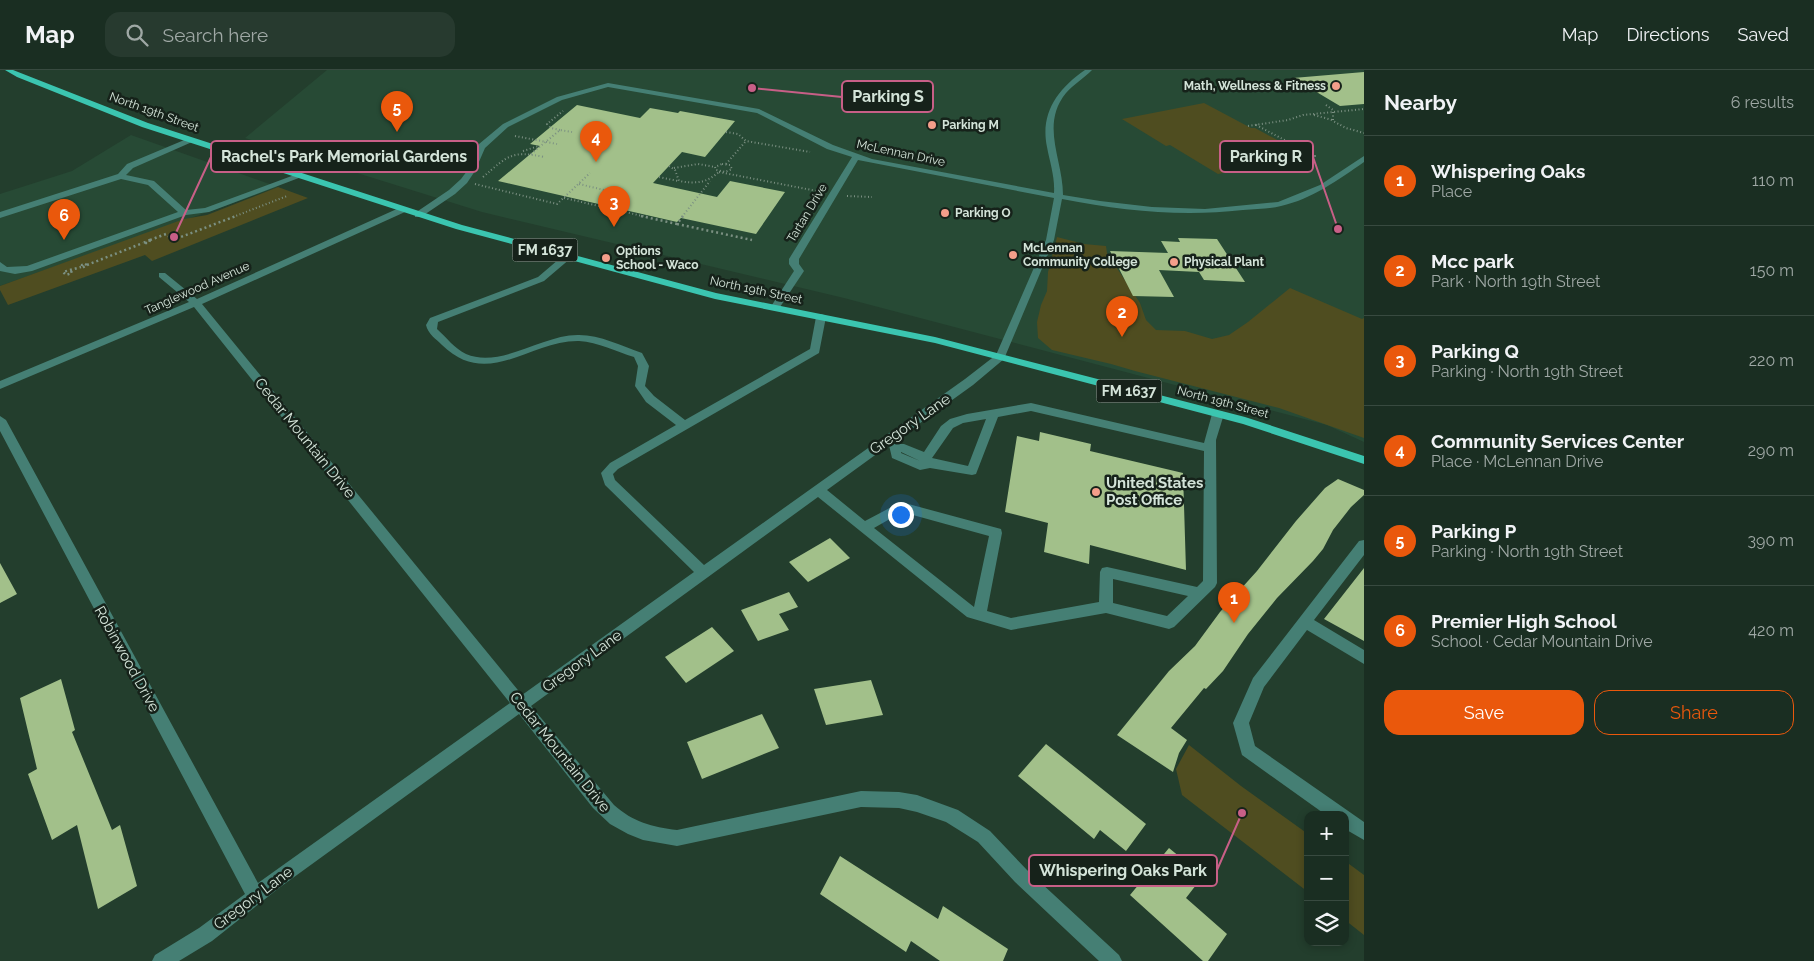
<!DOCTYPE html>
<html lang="en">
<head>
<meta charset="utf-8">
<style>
  body { margin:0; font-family:Raleway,sans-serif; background:#273a2f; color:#f1f3f6 }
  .controls { position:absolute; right:15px; bottom:15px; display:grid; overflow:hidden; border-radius:10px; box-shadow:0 2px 8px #0003 }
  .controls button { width:45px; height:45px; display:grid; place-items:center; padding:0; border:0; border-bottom:1px solid #384a40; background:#1a2e22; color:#f1f3f6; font:25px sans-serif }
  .you { position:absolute; left:900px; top:444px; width:18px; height:18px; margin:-12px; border:4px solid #fff; border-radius:50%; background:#1a73e8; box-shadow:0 0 0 8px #1a73e833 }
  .badge { display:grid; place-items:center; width:32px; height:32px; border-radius:50%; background:#ea580c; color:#fff; font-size:16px; font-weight:700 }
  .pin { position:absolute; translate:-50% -41px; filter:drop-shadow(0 1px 2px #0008) }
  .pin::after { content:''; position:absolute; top:26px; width:18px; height:15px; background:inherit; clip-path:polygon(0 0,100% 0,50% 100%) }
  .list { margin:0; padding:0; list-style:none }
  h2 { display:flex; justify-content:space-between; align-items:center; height:65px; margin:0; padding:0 20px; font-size:21px }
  h2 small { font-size:16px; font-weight:400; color:#9fa8a5 }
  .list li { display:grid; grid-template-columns:32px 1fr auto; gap:15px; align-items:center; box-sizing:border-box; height:90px; padding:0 20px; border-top:1px solid #384a40 }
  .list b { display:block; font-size:19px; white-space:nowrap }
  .list p { margin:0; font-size:16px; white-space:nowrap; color:#9fa8a5 }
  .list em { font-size:16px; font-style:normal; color:#9fa8a5 }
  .actions { display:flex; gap:10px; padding:15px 20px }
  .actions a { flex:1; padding:11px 0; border:1px solid #ea580c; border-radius:15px; text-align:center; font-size:18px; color:#ea580c }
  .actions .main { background:#ea580c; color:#fff }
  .icon { flex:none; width:28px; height:28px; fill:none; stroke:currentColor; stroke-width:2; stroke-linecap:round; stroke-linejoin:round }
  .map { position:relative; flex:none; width:1364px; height:891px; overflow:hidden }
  header { display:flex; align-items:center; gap:30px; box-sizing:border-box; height:70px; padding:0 25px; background:#1a2e22; border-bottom:1px solid #384a40 }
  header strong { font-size:24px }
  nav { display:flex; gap:28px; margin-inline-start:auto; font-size:18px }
  .search { width:350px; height:45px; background:#273a2f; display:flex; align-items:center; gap:12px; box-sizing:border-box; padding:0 18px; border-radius:15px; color:#9fa8a5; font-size:19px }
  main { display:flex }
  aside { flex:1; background:#1a2e22 }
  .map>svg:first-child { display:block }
  .built { fill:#274a35 }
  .green { fill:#4f4d20 }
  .building { fill:#a2c08a }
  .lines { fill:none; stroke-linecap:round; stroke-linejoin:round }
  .path-far1 { stroke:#7b9082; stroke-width:2; stroke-dasharray:1 2.5; stroke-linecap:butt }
  .path { stroke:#7b9082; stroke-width:2.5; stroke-dasharray:2 3; stroke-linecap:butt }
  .minor { fill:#457f74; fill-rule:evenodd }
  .major { fill:#3bc5b0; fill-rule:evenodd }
  .poi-dot { fill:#f49e8a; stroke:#16221a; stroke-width:2 }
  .labels { text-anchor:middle; stroke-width:5; stroke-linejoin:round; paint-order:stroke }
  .far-poi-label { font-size:12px; font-weight:bold; fill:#d4e4d9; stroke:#16221a; text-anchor:start }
  .far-street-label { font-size:12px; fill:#d4e4d9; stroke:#16221a }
  .shield { fill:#16221a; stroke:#9baaa0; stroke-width:1 }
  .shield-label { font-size:14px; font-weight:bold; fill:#d4e4d9 }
  .street-label { font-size:15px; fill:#d4e4d9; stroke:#16221a }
  .poi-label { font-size:15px; font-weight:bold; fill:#d4e4d9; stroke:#16221a; text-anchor:start }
  .leader { fill:none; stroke:#c85f87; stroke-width:2 }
  .callout-dot { fill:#c85f87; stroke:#16221a; stroke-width:2 }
  .callout { fill:#16221a; stroke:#c85f87; stroke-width:2 }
  .callout-label { font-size:16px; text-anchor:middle; font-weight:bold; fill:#d4e4d9 }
</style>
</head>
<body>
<header>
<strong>Map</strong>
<div class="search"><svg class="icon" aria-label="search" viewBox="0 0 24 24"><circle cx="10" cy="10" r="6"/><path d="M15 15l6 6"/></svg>Search here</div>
<nav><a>Map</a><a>Directions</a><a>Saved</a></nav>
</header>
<main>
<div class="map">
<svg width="1364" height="891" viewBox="0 0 1364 891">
  <rect width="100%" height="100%" fill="#233e2d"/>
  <path class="built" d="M327,0H1364V372L1327,355L844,228L482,142L245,68Z
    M131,65L278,117L0,216V124L72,101Z"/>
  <path class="green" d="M1204,33L1251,58H1255L1305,85L1218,104L1170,75L1166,76L1122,49Z
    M278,117L308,128L152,191L145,185L8,235L0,220V216L184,149L207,145Z
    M1057,167L1084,174L1106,176L1107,183L1140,233L1146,250L1156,260L1185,261L1212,269L1229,265L1248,252L1290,218L1362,249L1364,248V368L1279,338L1135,301L1111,294L1052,280L1038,268L1037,252L1041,235L1047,221L1048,202Z
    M1189,675L1241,716L1308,764V822L1182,725L1176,699Z
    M1345,791L1364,805V865L1345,850Z"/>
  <path class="building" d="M1364,2V34L1340,36L1293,8Z
    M577,35L640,48L650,38L678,43L680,41L735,51L705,87L682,82L653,113L717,127L730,111L785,122L756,164L681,148L677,152L498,111L540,76L530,74Z
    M1178,168L1217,169L1245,212L1204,210L1199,202L1159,200L1174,227L1133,226L1110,181L1168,183L1161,171L1180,172Z
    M1040,362L1091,374L1090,381L1183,403L1186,500L1090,475L1089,494L1044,482L1048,453L1005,442L1017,366L1039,371Z
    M1338,409L1364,420V425L1351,437L1333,460L1323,479L1313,491L1277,528L1248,564L1223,601L1206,619L1204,618L1171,658L1187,670L1179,683L1173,702L1117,665L1169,601L1195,576L1220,542L1257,501L1296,451L1325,418Z
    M830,468L850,488L808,512L789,492Z
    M0,493L17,524L0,533Z
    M1364,498V571L1324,549Z
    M789,522L798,537L779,544L789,560L758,571L741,540Z
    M712,557L734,581L686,613L665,587Z
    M61,609L75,660L72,662L112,760L120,755L137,816L98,839L77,755L52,770L28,704L37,699L20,628Z
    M871,610L883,645L826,655L814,619Z
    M762,644L779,678L702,709L687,672Z
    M1046,674L1146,754L1126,781L1100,760L1094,769L1018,706Z
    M1169,778L1203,806L1186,828L1227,864L1208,891H1203L1130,825Z
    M840,786L938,849L943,836L1008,879L1003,891H940L911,871L906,882L820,824Z"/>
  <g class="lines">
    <path class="path-far1" d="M1326,35L1333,40V51L1346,58L1364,63
      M1314,45L1332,50
      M1256,55L1315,86L1265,98L1261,95
      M1248,56L1288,50L1303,45L1364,39
      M560,60L551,58L547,54L563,41
      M726,62L738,64L746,71L810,82
      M515,66L557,74
      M523,81L539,76
      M531,84L560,60L572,62
      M722,94L730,95L732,99L725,102L716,100L715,97Z
      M726,94L746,71
      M669,96L675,100L679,111C696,114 707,113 720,101
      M674,98L698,94L715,97
      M719,102L822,122
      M483,107C508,86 511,80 544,87
      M659,107L678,111
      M475,114L557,134L590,103
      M579,114L604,120
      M847,126L872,127
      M564,128L647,147
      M233,147L287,126
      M682,147L710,111"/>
    <path class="path" d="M641,146L677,154L683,146
      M677,154L752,170
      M150,170L166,164L173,170L236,146
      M150,170L149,173H143Z
      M85,194L87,195L82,198V195Z
      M87,195L143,173
      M71,201L72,203L66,205L63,202L81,197"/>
    <path class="minor" d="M1085,0H1092C1084,8 1074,14 1066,23C1040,55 1063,89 1063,125L1100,131L1152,137L1205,139L1278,132L1320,115L1364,86V92C1338,110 1312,129 1281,136C1269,139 1256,139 1243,140C1181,147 1124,141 1062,129L1054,170L1004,289L973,315L891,374H904L924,382L941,356L950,349L967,344L1031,333L1204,373L1212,344L1214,341H1222L1224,344L1216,370L1217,513L1215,517L1174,557L1169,559L1106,543L1011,560L967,547L818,427L531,636L614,735C633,752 652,757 677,760L861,721L899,722L917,725L958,740L990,761L1027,800L1119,885L1122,891H1099L1015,812L978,772L946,752L917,742L899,738L861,737L677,776L643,770L628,764L610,754L593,738L519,644L279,818L212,871L179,891H152L155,885L199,858L245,824L0,361V346L6,350L258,813L510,633L194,237L0,319V311L189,232L159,207V203H165L197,229L399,138H405V142L202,234L522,625L694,502L605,415L601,403L610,393L676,355L646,332L635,316L638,296L634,287C617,282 598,272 579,271C530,270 488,320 442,275C436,269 428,264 426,255L430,248L538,207L565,184H571V188L544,211L438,252L437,259C446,267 455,279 466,284C501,299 543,264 579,265C600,265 622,276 642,283L649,296L645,316L654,326L685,350L810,279L816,247L821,244L824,245L826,247L819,283L618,399L613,404L615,410L704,495L965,309L996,285L1046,170L1054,128L858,90L799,189V194L804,201L778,240L775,241L770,238L794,201L789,194V189L852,87L827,79L757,43L608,17L562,30L508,57L485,78L475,101L467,113L455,124L421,147H415V143L449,120L461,109L467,101L479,74L503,54L557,27L608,13L759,39L833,75L872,89L1054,123C1055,107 1050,93 1047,77C1040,44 1057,19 1085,0ZM1031,341L1204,381L1203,511L1197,517L1107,497L1102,498L1100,502L1099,532L1011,548L987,541L1002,463L1001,459L901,432L865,451L827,420L889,375L892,388L920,400L930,398L972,405L976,404L998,347ZM986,349L968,396L932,388L953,358L963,353ZM901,382L920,391L901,383ZM902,442L989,466L974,537L874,458ZM1113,509L1188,526L1167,546L1113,533Z
      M189,68L193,70L192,72L133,98L126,105L154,111L186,140L205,138L297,104L304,106L209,142L186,145L32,201L15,204L0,201V192L7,197L27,196L178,142L148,115L121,109L0,148V142L118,104L127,94Z
      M1364,470V485L1314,550L1364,580V594L1307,560L1264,617L1249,653L1255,676L1364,752V770L1345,759V745H1326L1242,685L1233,653L1253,608L1359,471Z"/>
    <path class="major" d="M5,0H13L148,53L462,155L716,223L935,267L1245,347L1364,386V394L1243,354L935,273L715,229L456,159L142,57L17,7Z"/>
  </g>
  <g class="poi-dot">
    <circle cx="1336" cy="16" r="5"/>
    <circle cx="932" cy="55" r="5"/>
    <circle cx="945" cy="143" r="5"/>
    <circle cx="1013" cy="185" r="5"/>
    <circle cx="606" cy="188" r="5"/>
    <circle cx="1174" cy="192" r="5"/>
    <circle cx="1096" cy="422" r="5"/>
  </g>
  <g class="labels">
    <g class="far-poi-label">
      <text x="1326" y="20" text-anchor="end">Math, Wellness &amp; Fitness</text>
      <text x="942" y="59">Parking M</text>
      <text x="955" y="147">Parking O</text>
      <text x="1023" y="182">McLennan<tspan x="1023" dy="14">Community College</tspan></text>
      <text x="616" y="185">Options<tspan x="616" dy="14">School - Waco</tspan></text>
      <text x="1184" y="196">Physical Plant</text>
    </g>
    <g class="far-street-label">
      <text transform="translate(154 42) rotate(20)" y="4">North 19th Street</text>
      <text transform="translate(901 83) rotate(12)" y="4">McLennan Drive</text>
      <text transform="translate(807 143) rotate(-59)" y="4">Tartan Drive</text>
      <text transform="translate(197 218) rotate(-24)" y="4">Tanglewood Avenue</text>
      <text transform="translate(756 220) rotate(12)" y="4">North 19th Street</text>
      <text transform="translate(1223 332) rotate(15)" y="4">North 19th Street</text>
    </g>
    <g class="shield">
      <rect x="512.5" y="168.5" width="65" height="23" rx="4"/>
      <rect x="1096.5" y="309.5" width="65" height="23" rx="4"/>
    </g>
    <g class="shield-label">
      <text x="545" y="185">FM 1637</text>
      <text x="1129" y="326">FM 1637</text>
    </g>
    <g class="street-label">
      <text transform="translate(910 354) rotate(-35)" y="5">Gregory Lane</text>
      <text transform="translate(305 368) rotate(51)" y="5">Cedar Mountain Drive</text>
      <text transform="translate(127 589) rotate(61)" y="5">Robinwood Drive</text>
      <text transform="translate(582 591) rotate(-36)" y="5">Gregory Lane</text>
      <text transform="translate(560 682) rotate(51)" y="5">Cedar Mountain Drive</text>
      <text transform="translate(253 828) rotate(-37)" y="5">Gregory Lane</text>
    </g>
    <g class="poi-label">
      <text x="1106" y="418">United States<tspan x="1106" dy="17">Post Office</tspan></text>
    </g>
  </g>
  <path class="leader" d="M752 18L842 27M174 167L211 87M1338 159L1313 87M1242 743L1217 800"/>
  <g class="callout-dot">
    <circle cx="752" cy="18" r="5"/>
    <circle cx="174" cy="167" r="5"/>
    <circle cx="1338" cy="159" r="5"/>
    <circle cx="1242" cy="743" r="5"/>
  </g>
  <g class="callout">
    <rect x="842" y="11" width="91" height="31" rx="5"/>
    <rect x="211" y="71" width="267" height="31" rx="5"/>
    <rect x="1220" y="71" width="93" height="31" rx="5"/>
    <rect x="1029" y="785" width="188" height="31" rx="5"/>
  </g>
  <g class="callout-label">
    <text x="888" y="32">Parking S</text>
    <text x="344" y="92">Rachel's Park Memorial Gardens</text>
    <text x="1266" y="92">Parking R</text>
    <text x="1123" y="806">Whispering Oaks Park</text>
  </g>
</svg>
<div class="controls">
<button>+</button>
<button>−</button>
<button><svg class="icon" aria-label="layers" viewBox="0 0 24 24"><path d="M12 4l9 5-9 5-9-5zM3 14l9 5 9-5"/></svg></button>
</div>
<div class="you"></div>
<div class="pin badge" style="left:1234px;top:553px">1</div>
<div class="pin badge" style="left:1122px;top:267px">2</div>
<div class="pin badge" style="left:614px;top:157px">3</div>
<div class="pin badge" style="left:596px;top:92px">4</div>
<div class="pin badge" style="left:397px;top:62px">5</div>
<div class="pin badge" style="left:64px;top:170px">6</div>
</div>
<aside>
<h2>Nearby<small>6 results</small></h2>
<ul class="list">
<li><span class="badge">1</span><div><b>Whispering Oaks</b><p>Place</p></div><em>110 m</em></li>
<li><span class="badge">2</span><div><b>Mcc park</b><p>Park · North 19th Street</p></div><em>150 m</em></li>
<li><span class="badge">3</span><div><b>Parking Q</b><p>Parking · North 19th Street</p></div><em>220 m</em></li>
<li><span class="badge">4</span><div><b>Community Services Center</b><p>Place · McLennan Drive</p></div><em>290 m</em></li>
<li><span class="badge">5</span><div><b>Parking P</b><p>Parking · North 19th Street</p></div><em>390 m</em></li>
<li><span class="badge">6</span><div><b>Premier High School</b><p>School · Cedar Mountain Drive</p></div><em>420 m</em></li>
</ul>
<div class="actions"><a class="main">Save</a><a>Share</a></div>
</aside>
</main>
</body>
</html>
